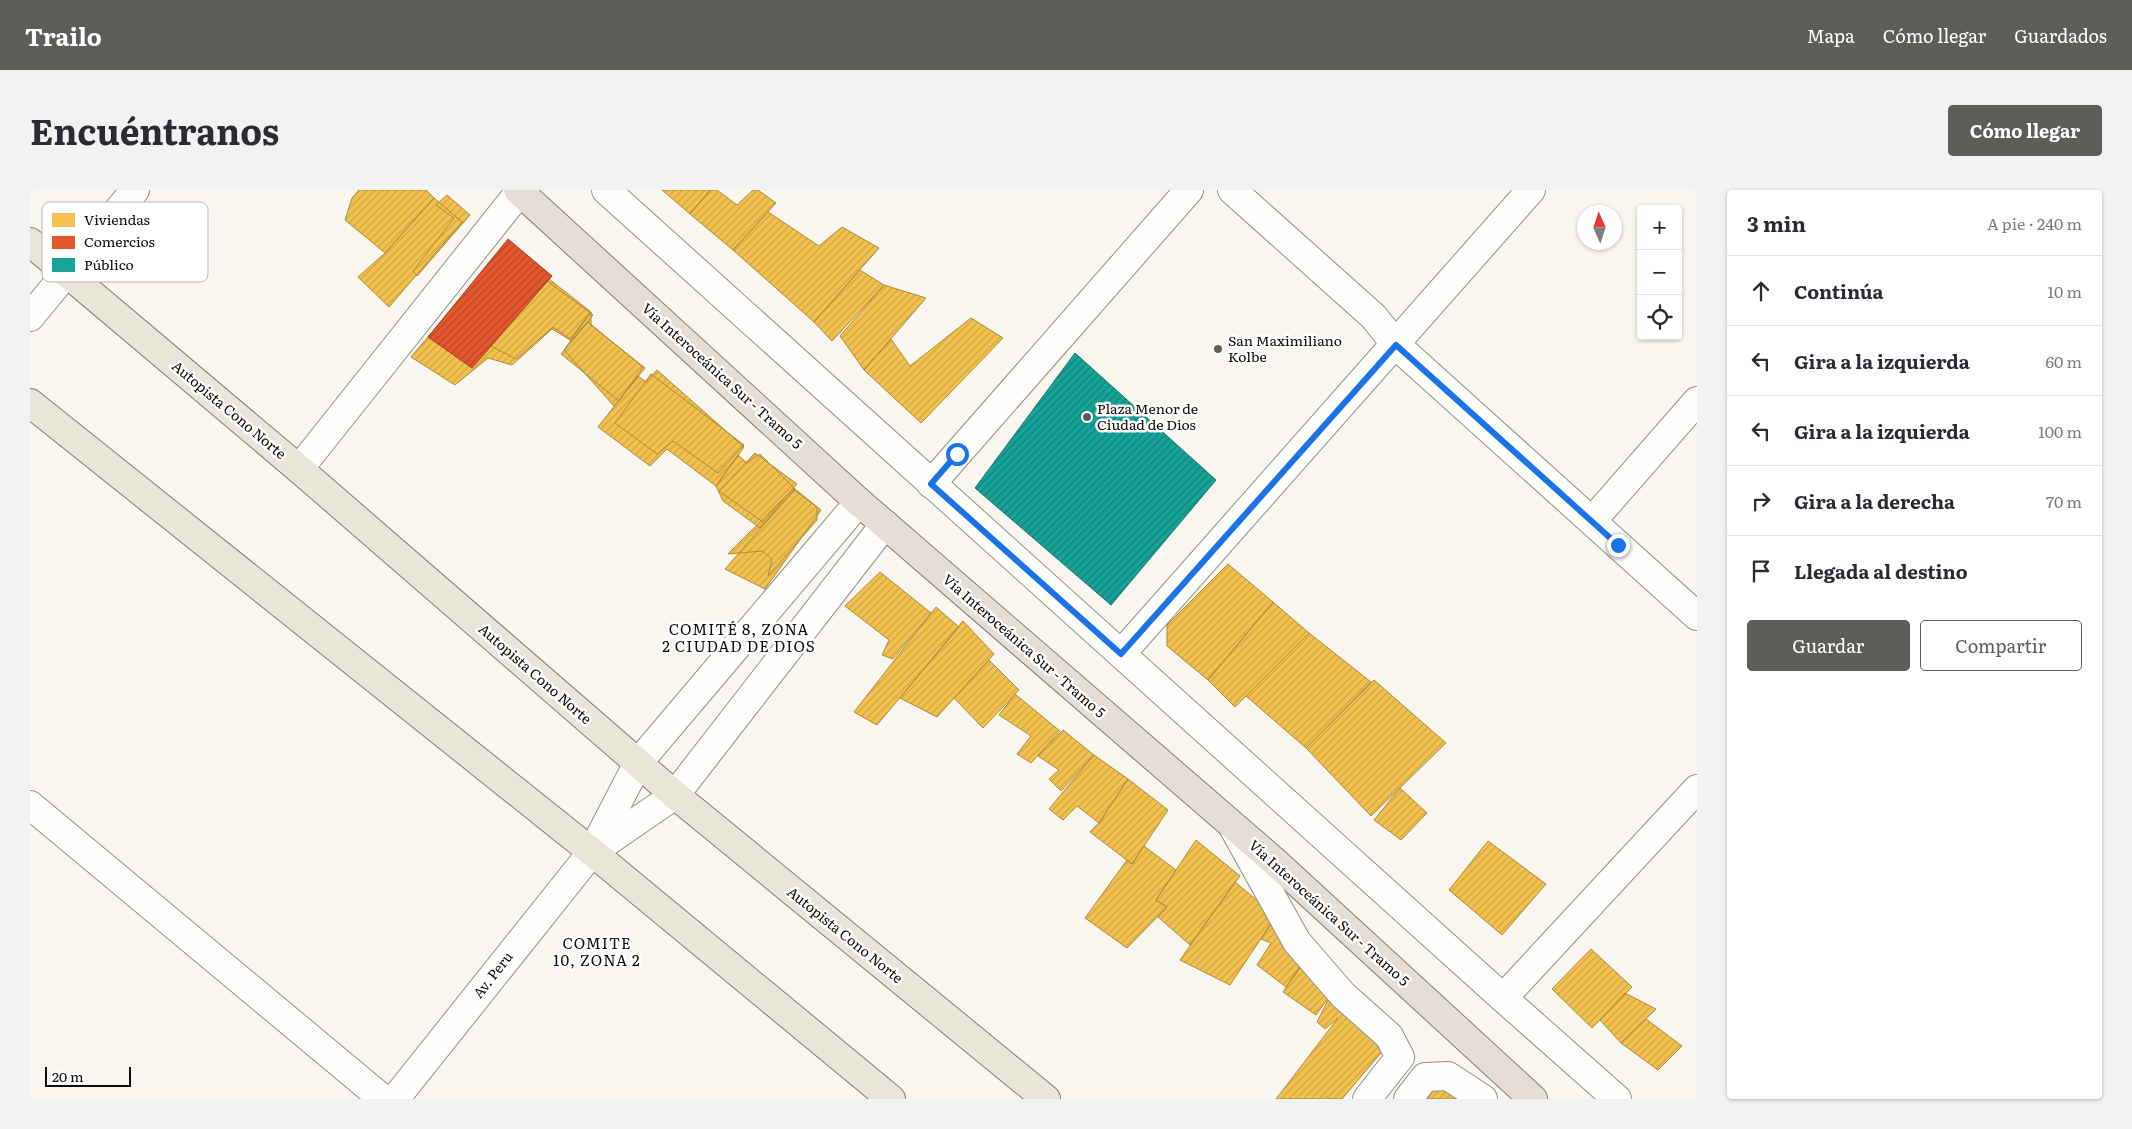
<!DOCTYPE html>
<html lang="es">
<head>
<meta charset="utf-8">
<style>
  body { margin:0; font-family:Literata,serif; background:#f2f2f3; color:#2b2b33 }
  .controls { position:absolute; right:15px; top:15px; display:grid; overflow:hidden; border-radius:5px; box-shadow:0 1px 4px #0004 }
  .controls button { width:45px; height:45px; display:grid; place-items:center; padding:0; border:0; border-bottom:1px solid #e1e1e2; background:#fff; color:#2b2b33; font:25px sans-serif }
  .compass { position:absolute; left:1547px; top:15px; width:45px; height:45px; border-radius:50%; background:#fff; box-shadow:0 1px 4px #0004; rotate:357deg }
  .scale { position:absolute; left:15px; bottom:12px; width:86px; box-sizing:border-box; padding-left:5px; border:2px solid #0a0a0a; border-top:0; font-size:14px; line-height:18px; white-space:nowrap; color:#0a0a0a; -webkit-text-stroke:4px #fff; paint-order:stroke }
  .stop { position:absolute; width:15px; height:15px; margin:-11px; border:4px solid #1a73e8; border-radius:50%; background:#fff }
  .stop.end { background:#1a73e8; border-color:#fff; box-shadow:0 1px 5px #0008 }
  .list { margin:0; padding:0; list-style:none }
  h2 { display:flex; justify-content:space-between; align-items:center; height:65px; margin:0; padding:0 20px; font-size:21px }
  h2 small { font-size:16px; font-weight:400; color:#7c7c81 }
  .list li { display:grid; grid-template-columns:32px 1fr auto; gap:15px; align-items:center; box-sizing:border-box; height:70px; padding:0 20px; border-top:1px solid #e1e1e2 }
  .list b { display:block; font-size:19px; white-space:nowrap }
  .list em { font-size:16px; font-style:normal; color:#7c7c81 }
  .actions { display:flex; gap:10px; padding:15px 20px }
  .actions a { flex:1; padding:11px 0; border:1px solid #5d5d5a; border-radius:5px; text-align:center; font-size:18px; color:#5d5d5a }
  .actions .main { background:#5d5d5a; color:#fff }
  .icon { flex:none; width:28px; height:28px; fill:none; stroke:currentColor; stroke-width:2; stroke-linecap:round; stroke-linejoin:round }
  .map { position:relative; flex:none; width:1667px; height:909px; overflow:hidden; border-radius:5px }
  header { display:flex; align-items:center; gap:30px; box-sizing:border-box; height:70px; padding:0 25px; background:#5d5d5a; color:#fff }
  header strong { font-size:24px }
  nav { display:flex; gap:28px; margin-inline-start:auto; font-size:18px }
  .intro { display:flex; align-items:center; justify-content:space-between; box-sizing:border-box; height:120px; padding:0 30px }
  h1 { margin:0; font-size:35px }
  .button { padding:12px 22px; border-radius:5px; background:#5d5d5a; color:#fff; font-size:18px; font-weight:700 }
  main { display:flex; gap:30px; padding:0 30px }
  aside { flex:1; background:#fff; border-radius:5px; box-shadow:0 1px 4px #0004 }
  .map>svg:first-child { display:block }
  .homes { fill:url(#homes-hatch); stroke:#ac8a3a }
  .shops { fill:url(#shops-hatch); stroke:#a34023 }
  .public { fill:url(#public-hatch); stroke:#13756d }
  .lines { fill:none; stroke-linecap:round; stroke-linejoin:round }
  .minor-casing { stroke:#91908d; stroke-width:30 }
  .major-casing { stroke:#7e7e7a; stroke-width:30 }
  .highway-casing { stroke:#7e7e7a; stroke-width:30 }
  .minor { stroke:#fefefc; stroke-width:28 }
  .major { stroke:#e9e5d9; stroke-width:28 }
  .highway { stroke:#e6ded5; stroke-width:28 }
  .route { stroke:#1a73e8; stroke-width:6 }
  .poi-dot { fill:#5d5d5a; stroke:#fff; stroke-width:2 }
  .labels { text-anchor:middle; stroke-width:5; stroke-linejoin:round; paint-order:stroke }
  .poi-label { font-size:14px; fill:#0a0a0a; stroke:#fff; text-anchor:start }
  .street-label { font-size:14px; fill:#0a0a0a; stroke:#fff }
  .neighbourhood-label { font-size:15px; letter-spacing:1px; fill:#0a0a0a; stroke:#fff }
  .key { fill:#fff; stroke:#b6b6b6; stroke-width:1 }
  .key-label { font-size:14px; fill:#0a0a0a }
</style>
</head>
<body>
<header>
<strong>Trailo</strong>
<nav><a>Mapa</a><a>Cómo llegar</a><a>Guardados</a></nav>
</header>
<div class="intro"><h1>Encuéntranos</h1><a class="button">Cómo llegar</a></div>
<main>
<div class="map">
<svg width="1667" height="909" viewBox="0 0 1667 909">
  <defs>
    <pattern id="homes-hatch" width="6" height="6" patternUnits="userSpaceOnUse" patternTransform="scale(1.25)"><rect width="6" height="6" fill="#f2c14e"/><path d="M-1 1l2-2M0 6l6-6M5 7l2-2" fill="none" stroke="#cea443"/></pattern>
    <pattern id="shops-hatch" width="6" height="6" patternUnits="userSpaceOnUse" patternTransform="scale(1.25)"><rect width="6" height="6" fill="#e4572e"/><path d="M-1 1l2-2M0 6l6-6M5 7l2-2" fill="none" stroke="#b74625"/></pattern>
    <pattern id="public-hatch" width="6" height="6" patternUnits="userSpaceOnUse" patternTransform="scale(1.25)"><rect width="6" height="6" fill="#17a398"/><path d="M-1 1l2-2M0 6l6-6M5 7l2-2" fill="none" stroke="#13837a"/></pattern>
  </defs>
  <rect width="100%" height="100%" fill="#f8f6ee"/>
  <path class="homes" d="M329,0H396L404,8L355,63L315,30L322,8Z
    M632,0H680L660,24Z
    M680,0H687L707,15L723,0H728L746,13L703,60L660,24Z
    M417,5L440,25L387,86L383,81L424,28L406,15Z
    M404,8L432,32L359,117L328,87L355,63Z
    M738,22L789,56L812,37L849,58L784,132L703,60Z
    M473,58L563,125L542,151L522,139L482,175L458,168L425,195L381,167Z
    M830,80L854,95L802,151L784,132Z
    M519,89L561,122L540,149L523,137L486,169L461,156Z
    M854,95L896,108L834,180L810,146Z
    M561,122V135L615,178L584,216L534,160Z
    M941,128L973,148L891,233L834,180L861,149L880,176Z
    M558,132L613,177L589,211L531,164Z
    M627,180L714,257L686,296L637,259L620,276L568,237L608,186L616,192Z
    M621,184L714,255L688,283L643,251L627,264L585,233Z
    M725,263L767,294L733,332L689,301Z
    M730,264L765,299L730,338L693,311L686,296L708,265L717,273Z
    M763,299L787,317V330L738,386L742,369L732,361L698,364Z
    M765,299L791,320L735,399L695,379Z
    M1198,374L1243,412L1178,490L1137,456V435Z
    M850,382L901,423L863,469L852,465L859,450L815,416Z
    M1243,412L1279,443L1205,517L1178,490Z
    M906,417L929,437L847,535L824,522Z
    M933,431L964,464L907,527L870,508Z
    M1279,443L1341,492L1276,558L1216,506Z
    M959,470L989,500L953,538L924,508Z
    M1344,490L1416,553L1341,626L1276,558Z
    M985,504L1030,541L1001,573L987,564L1001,546L969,525Z
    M1033,540L1064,565L1031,601L1019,589L1029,580L1008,566Z
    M1064,565L1098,589L1069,633L1047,616L1033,630L1019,619Z
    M1098,589L1138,620L1102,674L1060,642L1069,633Z
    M1370,598L1397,623L1371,650L1344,630Z
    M1166,650L1210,686L1160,755L1128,727L1137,717L1126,710Z
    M1458,651L1516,694L1472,745L1419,700Z
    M1114,656L1146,680L1126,710L1137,717L1097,758L1055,728L1097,670L1102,674Z
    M1205,692L1246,726L1200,795L1150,770Z
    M1246,726L1286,757L1256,797L1227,775L1241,753L1231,749Z
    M1561,759L1602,797L1562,838L1522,799Z
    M1277,765L1311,790L1286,825L1253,802Z
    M1595,803L1626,819L1591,853L1570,830Z
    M1301,804L1361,851L1312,909H1246L1308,828L1295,839L1287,832Z
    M1616,829L1652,856L1628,880L1591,853Z
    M1418,886L1458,909H1398L1403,900Z"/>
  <path class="shops" d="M478,49L522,86L442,178L398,147Z"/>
  <path class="public" d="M1045,163L1186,290L1081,415L945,298Z"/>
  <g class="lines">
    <defs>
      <path id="minor" d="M576,0L1473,808L1587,909
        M1202,0L1344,127L1366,155L1667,426
        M0,127L105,0
        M269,279L491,0
        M901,294L1159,0
        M1562,331L1667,211
        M1091,464L1501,0
        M0,615L353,909
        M1203,637L1267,752L1313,805L1359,846L1370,867L1337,909
        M565,660L645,605L855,334
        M1473,808L1667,599
        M365,909L562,662L608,573L829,312
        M1378,909L1395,887L1418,886L1453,909"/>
      <path id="major" d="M0,52L269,279L645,605L1016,909
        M0,213L562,662L861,909"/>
      <path id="highway" d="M488,0L829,312L1244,671L1503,909"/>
    </defs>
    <use href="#minor" class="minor-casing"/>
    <use href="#major" class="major-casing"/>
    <use href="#highway" class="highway-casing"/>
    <use href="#minor" class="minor"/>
    <use href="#major" class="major"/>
    <use href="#highway" class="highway"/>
  </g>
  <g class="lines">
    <path class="route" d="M927,264L901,294L1091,464L1366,155L1588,355"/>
  </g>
  <g class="poi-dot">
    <circle cx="1188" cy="159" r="5"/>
    <circle cx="1057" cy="227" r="5"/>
  </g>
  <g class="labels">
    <g class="poi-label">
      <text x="1198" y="156">San Maximiliano<tspan x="1198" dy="16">Kolbe</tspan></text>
      <text x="1067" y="224">Plaza Menor de<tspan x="1067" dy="16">Ciudad de Dios</tspan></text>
    </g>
    <g class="street-label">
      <text transform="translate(692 186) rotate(42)" y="5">Vía Interoceánica Sur - Tramo 5</text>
      <text transform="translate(199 220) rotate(40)" y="5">Autopista Cono Norte</text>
      <text transform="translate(994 456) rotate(41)" y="5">Vía Interoceánica Sur - Tramo 5</text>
      <text transform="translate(505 484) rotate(41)" y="5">Autopista Cono Norte</text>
      <text transform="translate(1299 723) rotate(42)" y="5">Vía Interoceánica Sur - Tramo 5</text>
      <text transform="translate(815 745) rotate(39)" y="5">Autopista Cono Norte</text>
      <text transform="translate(463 785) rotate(-52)" y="5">Av. Peru</text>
    </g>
    <g class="neighbourhood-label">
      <text x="709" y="445">COMITÉ 8, ZONA<tspan x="709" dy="17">2 CIUDAD DE DIOS</tspan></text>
      <text x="567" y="759">COMITE<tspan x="567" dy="17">10, ZONA 2</tspan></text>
    </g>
  </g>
  <rect x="12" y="12" width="166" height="80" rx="8" class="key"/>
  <rect x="22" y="23" width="23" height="14" fill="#f2c14e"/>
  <rect x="22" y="46" width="23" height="13" fill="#e4572e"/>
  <rect x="22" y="68" width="23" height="14" fill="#17a398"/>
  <g class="key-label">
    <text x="54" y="35">Viviendas</text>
    <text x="54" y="57">Comercios</text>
    <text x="54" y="80">Público</text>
  </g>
</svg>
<div class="controls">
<button>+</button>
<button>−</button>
<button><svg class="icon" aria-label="locate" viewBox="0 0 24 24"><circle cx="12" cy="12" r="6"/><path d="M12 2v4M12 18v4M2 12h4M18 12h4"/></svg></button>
</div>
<svg class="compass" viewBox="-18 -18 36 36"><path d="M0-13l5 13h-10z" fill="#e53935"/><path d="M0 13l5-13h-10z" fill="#7c7c81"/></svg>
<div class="scale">20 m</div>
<div class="stop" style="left:927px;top:264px"></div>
<div class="stop end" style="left:1588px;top:355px"></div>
</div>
<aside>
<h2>3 min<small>A pie · 240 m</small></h2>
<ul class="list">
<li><svg class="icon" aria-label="ahead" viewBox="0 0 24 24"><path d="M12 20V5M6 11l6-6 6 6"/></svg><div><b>Continúa</b></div><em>10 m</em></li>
<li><svg class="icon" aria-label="left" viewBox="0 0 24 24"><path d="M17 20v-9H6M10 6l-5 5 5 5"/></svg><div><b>Gira a la izquierda</b></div><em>60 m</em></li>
<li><svg class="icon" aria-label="left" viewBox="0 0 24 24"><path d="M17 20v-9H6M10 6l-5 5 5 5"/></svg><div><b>Gira a la izquierda</b></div><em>100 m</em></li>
<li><svg class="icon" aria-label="right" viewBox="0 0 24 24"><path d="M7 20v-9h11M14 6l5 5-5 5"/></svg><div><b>Gira a la derecha</b></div><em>70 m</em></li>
<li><svg class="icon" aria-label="arrive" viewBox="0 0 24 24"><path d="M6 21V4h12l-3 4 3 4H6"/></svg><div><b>Llegada al destino</b></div></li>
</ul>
<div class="actions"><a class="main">Guardar</a><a>Compartir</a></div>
</aside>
</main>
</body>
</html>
